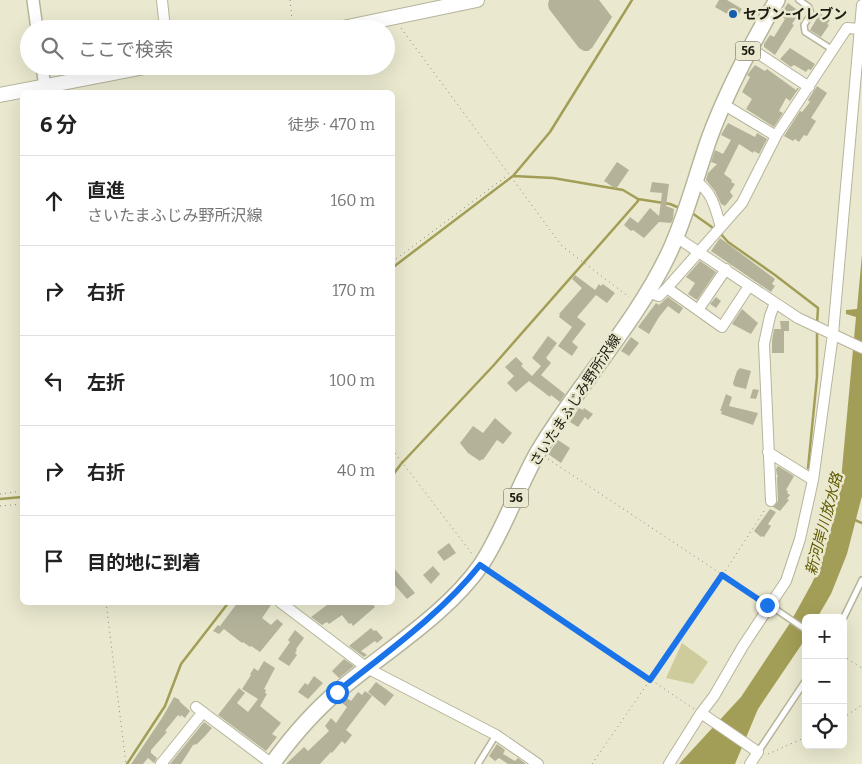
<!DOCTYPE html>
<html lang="ja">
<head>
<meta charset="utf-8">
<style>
  body { margin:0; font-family:Bitter,"Noto Sans JP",serif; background:#f6f6f6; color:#222 }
  .controls { position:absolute; right:15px; bottom:15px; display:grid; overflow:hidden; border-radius:8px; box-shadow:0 5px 20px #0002 }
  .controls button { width:45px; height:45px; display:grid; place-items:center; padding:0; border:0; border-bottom:1px solid #e0e0e0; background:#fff; color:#222; font:25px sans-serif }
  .stop { position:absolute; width:15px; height:15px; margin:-11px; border:4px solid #1a73e8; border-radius:50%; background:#fff }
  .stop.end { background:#1a73e8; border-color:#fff; box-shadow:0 1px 5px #0008 }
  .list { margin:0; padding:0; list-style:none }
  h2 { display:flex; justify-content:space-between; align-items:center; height:65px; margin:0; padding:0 20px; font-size:21px }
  h2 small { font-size:16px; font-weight:400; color:#767676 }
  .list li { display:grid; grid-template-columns:32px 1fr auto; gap:15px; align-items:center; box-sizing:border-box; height:90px; padding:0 20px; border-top:1px solid #e0e0e0 }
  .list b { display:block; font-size:19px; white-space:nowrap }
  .list p { margin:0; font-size:16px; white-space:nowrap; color:#767676 }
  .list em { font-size:16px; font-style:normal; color:#767676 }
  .icon { flex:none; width:28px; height:28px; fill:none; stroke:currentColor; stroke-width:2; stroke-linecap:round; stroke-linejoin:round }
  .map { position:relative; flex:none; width:862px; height:764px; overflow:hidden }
  .search { position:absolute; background:#fff; box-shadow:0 5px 20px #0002; left:20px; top:20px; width:375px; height:55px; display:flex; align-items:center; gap:12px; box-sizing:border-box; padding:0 18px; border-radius:28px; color:#767676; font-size:19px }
  .panel { position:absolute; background:#fff; box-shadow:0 5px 20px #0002; left:20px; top:90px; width:375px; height:515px; border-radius:8px }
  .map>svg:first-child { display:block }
  .green { fill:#cecc9d }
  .water { fill:#a29e57 }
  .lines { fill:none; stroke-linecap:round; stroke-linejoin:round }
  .stream { stroke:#a29e57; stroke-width:2.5 }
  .building { fill:#b4b39a }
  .service-casing { stroke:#b6b49b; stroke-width:8 }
  .minor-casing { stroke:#b6b49b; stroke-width:12 }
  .tertiary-casing { stroke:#b6b49b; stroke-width:14 }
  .secondary-casing { stroke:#b6b49b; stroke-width:16 }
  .primary-casing { stroke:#b6b49b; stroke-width:18 }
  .path { stroke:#8b8a78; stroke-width:1; stroke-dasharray:1 4; stroke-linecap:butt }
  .service { stroke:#fff; stroke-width:5 }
  .minor { stroke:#fff; stroke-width:10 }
  .tertiary { stroke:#fff; stroke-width:11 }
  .secondary { stroke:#fff; stroke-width:14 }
  .primary { stroke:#fff; stroke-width:15 }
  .route { stroke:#1a73e8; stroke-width:6 }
  .poi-dot { fill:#165dac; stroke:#eae9cf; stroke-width:2 }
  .labels { text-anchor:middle; stroke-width:5; stroke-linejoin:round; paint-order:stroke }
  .shield { fill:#eae9cf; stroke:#59594b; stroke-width:1 }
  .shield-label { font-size:12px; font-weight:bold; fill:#1b1b12 }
  .poi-label { font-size:14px; font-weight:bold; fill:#1b1b12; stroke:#eae9cf; text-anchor:start }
  .street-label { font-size:14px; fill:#1b1b12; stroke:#eae9cf }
  .water-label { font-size:15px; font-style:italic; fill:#605a00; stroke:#eae9cf }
</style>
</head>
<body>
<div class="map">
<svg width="862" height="764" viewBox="0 0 862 764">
  <rect width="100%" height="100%" fill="#eae9cf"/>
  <path class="green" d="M682,643L708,662L693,684L666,678Z"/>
  <path class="water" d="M862,254V496L847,554L831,594L817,618H806V638L758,709L735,764H679L741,697L790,623L812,583L823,558L835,514L840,491L856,317L846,314V310L857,309Z"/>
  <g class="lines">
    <path class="stream" d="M513,176L553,178L623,190L638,199L670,204L682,209
      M692,213L716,230
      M720,233L728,242L775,275L818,308L817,324
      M392,268L513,176L550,132L632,0
      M808,468L817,377V330
      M392,476L401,464L493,366L638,201V199
      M0,499L22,497
      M855,520L862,523
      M127,764L165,706L181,664L229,602"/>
  </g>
  <path class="building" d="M549,0H599L612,17L592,48L588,51H584L579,48L549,9L548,5Z
    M719,0H727L742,9L736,19L715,7Z
    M788,3L800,12L792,24L794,25L775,55L764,47V44L770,35L774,37L785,19L780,15Z
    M820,13L830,20L827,24L829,25L821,37L810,30Z
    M790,48L815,64L811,70L808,69L806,72L794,65L791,67L780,59Z
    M755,65L765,71L767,69L796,90L797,88H799L790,101L786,98L779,111L783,113L774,127L746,109L752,99L742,92L750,77L747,75Z
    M817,86L827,93L811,118L816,121L807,136L804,135L799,142L795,139L793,141L784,136L800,111L802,112L810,102L808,100Z
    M728,123L755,137L757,133L767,139L759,154L754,151L753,153L739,144L724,174L732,180L731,182L735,184L730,192L733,196L725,206L721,204L715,191L706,180L708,173L717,164L711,162L715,150L723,154L731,140L721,135Z
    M617,162L629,170L616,189L604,181Z
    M652,182L669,184L666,206L674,209L673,219L671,223L659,222L644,238L633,230L631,231L624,225L630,217L638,223L650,208L659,216L662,193L650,192Z
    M720,238L775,279L772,284L775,286L771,292L711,251Z
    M700,261L716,272L697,300L688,294L695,283L686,277Z
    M575,275L595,290L599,284L601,286L603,284L615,293L607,303L596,295L577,317L586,324L572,342L578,347L572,356L558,346L572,327L559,317L560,315L559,314L582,288L572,279Z
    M668,297L683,308L679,314L668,306L659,317L649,334L638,327L656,303L659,305Z
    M716,297L721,301L716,308L710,304Z
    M742,309L758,323L751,334L732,324Z
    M780,321H789V331H784V353H772V341L774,329H781Z
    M548,336L557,343L546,358L551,363L541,375L565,394L560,402L551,395L550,397L529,381L516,392L507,383L514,376L505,367L516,357L523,364L521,366L532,376L541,366L532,358Z
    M631,337L639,343L629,356L621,351Z
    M740,368L751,371L746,389L734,386L733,383L737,371Z
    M753,389L759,390L756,399L750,398Z
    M726,394L732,397L729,406L758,413L753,425L721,414L722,411H720Z
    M579,408L583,410L584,408L593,414L588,420L585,417L578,427L570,422Z
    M495,418L512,433L503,444L497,440L483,460L482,459L480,461L468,453L460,443L473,426L483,433Z
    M558,440L570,448L561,463L548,454Z
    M778,466L794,476L786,490L788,491L787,493L790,495L787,499L789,500L780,511L773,507L778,501L777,478L778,476L777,475L776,469Z
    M770,509L776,512L768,524L771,526L764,537L762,536L761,537L754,531Z
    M449,543L456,553L444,561L437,552Z
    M392,566L415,593L407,599L392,582Z
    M433,566L440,574L431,584L423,575Z
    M238,602H268L271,605L262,618L271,625L277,619L283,624L260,652L251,646L250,647L243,642L242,643L220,626Z
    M331,602H371L375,607L353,626L351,623L349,624L342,615L329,624L327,622L322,625L311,617Z
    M218,625L224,629L219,634L213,631Z
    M371,628L374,631L376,630L383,638L377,643L375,641L361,651L367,655L364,657L349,646Z
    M295,630L304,638L296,649L297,650L295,653L297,655L289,666L278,659L290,642L288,640Z
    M344,659L354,666L339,678L332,671Z
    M264,661L275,668L264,689L266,690L265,693L267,694L260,706L281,723L272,734L277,737L266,751L218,715L239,688L245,693L237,703L248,712L258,699L242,689L251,675L250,674L254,668L258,671Z
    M314,676L323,683L308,699L298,692L305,683L308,685Z
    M376,682L394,695L385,706L368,692Z
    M365,691L372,696L346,730L352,735L345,744L342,741L332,753L331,752L320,764H286L304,747L308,751L329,731L325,726L331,718L336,723L347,707L341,702L342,700L346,697L351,701L358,692L362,695Z
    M174,697L180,700L179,701L190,711L185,718L181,715L180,717L178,715L165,731L167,732L151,750V753L157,758L154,763L148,758L143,764H131L162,718Z
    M204,722L212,728L206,735L197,744L193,745L181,764H170Z
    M497,744L505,750L503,754L515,761L518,758L526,764H508L499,758L495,761L489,756Z"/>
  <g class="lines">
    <defs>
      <path id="service" d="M799,0L809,7L811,14L804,25L805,32L833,50
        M771,606L806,630
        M843,619L862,580
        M758,752L806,680
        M478,764L496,735"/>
      <path id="minor" d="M162,0L165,29
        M750,48L809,87
        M723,104L776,136
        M695,181C713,192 715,208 721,227
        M676,237L798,318L862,348
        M667,288L742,203L777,134L847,28L860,29
        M648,292L659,296L667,288L722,327L749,286
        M698,310L726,269
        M768,452L813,480
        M771,501L764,344L770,316L775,303
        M280,602L367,668L496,735L538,764
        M196,707L272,764
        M701,713L758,752L750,764
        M161,764L203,712
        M669,764L701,713L714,696L743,646L786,581L800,539L813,480L833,334L862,5"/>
      <path id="tertiary" d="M33,0L37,29
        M42,66L45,87"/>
      <path id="secondary" d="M338,29L477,0
        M0,95L150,66"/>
      <path id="primary" d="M272,764C291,738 312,713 337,692C384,652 446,615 481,565C504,530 517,489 538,452C578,384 635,325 669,253C686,217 696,176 709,139C727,90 751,45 777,0"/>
    </defs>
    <use href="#service" class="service-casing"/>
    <use href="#minor" class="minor-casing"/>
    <use href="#tertiary" class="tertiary-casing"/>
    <use href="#secondary" class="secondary-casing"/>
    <use href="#primary" class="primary-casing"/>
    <path class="path" d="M290,0L293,29
      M401,28L562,246L629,297
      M392,262L508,175
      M392,449L473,555
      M548,459L762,601
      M0,494L22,491
      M0,506L22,504
      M490,571L694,709
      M106,602L126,764
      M843,656L862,668
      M843,718L862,705
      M768,754L806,737
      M592,764L724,573L766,508"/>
    <use href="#service" class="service"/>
    <use href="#minor" class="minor"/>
    <use href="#tertiary" class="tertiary"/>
    <use href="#secondary" class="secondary"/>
    <use href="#primary" class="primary"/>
  </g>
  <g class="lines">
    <path class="route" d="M337,692C387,652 440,615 480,565L650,680L722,575L767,605"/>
  </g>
  <circle class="poi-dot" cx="733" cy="14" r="5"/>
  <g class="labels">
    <g class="shield">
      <rect x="735.5" y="41.5" width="25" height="19" rx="4"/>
      <rect x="503.5" y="488.5" width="25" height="19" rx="4"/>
    </g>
    <g class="shield-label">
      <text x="748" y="55">56</text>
      <text x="516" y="502">56</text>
    </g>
    <g class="poi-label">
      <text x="743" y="19">セブン-イレブン</text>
    </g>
    <g class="street-label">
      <text transform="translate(575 400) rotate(-57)" y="5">さいたまふじみ野所沢線</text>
    </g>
    <g class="water-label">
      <text transform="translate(824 524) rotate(-75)" y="5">新河岸川放水路</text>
    </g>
  </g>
</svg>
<div class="controls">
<button>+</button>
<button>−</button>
<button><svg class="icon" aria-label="locate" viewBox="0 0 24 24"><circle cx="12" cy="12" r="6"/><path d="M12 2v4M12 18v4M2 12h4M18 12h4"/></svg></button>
</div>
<div class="stop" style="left:337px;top:692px"></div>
<div class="stop end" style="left:767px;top:605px"></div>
<div class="search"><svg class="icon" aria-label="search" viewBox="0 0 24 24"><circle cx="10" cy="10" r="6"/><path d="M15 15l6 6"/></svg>ここで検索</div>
<section class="panel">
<h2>6 分<small>徒歩 · 470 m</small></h2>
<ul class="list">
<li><svg class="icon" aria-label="ahead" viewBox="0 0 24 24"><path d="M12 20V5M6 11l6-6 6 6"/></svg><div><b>直進</b><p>さいたまふじみ野所沢線</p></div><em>160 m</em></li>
<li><svg class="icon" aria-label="right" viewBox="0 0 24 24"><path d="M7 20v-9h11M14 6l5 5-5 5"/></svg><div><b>右折</b></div><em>170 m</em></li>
<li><svg class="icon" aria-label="left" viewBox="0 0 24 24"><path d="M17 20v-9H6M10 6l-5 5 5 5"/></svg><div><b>左折</b></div><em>100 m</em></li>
<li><svg class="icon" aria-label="right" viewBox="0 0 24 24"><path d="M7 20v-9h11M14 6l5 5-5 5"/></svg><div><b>右折</b></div><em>40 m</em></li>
<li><svg class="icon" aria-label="arrive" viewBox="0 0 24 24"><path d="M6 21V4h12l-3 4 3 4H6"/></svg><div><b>目的地に到着</b></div></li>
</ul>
</section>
</div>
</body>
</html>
